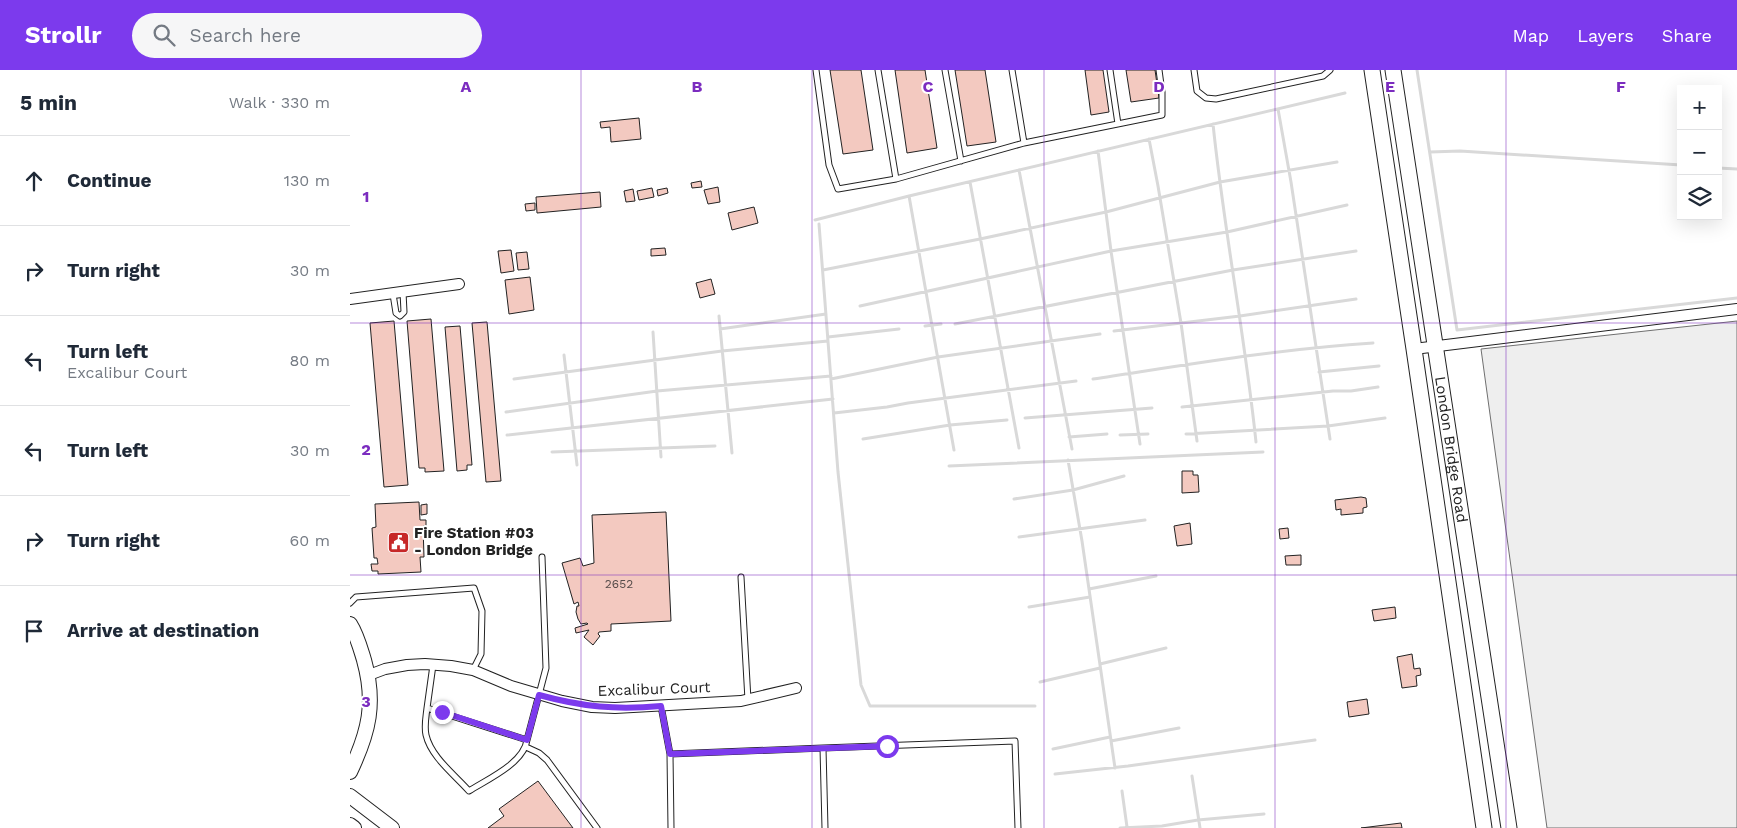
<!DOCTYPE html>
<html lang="en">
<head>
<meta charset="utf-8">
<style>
  body { margin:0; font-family:"Work Sans",sans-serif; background:#f6f6f7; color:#1f2937 }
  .controls { position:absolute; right:15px; top:15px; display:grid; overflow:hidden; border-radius:0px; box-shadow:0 5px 20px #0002 }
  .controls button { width:45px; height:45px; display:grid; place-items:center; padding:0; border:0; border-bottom:1px solid #e0e1e3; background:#fff; color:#1f2937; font:25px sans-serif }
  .stop { position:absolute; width:15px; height:15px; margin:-11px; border:4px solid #7c3aed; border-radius:50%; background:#fff }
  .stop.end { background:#7c3aed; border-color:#fff; box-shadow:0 1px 5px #0008 }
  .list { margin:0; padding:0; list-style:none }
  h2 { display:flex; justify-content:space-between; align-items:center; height:65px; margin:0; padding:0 20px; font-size:21px }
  h2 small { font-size:16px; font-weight:400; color:#747a83 }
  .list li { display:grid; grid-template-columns:32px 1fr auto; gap:15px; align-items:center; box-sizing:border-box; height:90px; padding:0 20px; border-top:1px solid #e0e1e3 }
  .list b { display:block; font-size:19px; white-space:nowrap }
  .list p { margin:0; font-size:16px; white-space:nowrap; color:#747a83 }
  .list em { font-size:16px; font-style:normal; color:#747a83 }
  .icon { flex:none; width:28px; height:28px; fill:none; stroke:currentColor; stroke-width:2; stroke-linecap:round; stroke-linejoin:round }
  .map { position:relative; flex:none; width:1387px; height:758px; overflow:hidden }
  header { display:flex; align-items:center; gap:30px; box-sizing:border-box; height:70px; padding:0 25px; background:#7c3aed; color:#fff }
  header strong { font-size:24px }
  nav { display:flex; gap:28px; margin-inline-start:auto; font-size:18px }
  .search { width:350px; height:45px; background:#f6f6f7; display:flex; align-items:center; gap:12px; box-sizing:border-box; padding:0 18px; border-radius:28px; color:#747a83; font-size:19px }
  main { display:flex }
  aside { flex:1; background:#fff }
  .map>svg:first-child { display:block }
  .green { fill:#eee; stroke:#6f6f6f }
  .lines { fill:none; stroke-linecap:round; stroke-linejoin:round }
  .stream { stroke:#d9d9d9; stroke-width:3 }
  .building { fill:#f3c9c0; stroke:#222 }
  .lane-casing { stroke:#222; stroke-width:7 }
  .street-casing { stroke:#222; stroke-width:12 }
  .secondary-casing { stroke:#222; stroke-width:16 }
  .primary-casing { stroke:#222; stroke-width:17 }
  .lane { stroke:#fff; stroke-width:5 }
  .street { stroke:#fff; stroke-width:10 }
  .secondary { stroke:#fff; stroke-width:14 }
  .primary { stroke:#fff; stroke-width:15 }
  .route { stroke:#7c3aed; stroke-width:6 }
  .grid { fill:none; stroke:#7b2cbf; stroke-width:1; stroke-opacity:0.55 }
  .labels { text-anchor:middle; stroke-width:4; stroke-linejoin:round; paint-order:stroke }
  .number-label { font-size:12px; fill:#564c4a }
  .street-label { font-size:15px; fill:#222; stroke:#fff }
  .poi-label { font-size:15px; font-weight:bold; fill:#222; stroke:#fff; text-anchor:start }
  .grid-label { font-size:16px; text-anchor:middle; font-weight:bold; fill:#7b2cbf; stroke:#fff; stroke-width:4; stroke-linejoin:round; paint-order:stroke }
</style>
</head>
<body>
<header>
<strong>Strollr</strong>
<div class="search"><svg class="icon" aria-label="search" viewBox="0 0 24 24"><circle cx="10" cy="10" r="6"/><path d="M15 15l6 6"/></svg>Search here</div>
<nav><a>Map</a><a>Layers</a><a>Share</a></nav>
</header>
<main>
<aside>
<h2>5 min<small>Walk · 330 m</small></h2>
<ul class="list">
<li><svg class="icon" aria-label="ahead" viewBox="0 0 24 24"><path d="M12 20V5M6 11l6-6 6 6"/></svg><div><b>Continue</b></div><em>130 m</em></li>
<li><svg class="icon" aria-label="right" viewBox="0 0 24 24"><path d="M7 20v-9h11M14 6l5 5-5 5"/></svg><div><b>Turn right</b></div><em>30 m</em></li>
<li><svg class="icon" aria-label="left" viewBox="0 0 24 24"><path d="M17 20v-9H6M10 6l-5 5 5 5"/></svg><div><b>Turn left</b><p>Excalibur Court</p></div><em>80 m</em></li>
<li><svg class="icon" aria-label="left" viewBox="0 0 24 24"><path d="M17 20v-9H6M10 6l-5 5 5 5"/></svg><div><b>Turn left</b></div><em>30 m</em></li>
<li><svg class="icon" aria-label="right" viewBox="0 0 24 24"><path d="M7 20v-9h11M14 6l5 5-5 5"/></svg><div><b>Turn right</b></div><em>60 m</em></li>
<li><svg class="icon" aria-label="arrive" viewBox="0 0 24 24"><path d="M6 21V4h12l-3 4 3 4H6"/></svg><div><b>Arrive at destination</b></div></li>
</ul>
</aside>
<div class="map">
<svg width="1387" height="758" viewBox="0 0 1387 758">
  <rect width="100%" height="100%" fill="#fff"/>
  <path class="green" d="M1387,251V758H1197L1131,279Z"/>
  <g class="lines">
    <path class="stream" d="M1067,0L1107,260L1387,228
      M928,39L941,112L980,369
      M863,54C874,161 895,266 906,372
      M799,69L808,116L831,253L847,371
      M748,81L761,181L790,374
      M1080,82L1110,81L1331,95
      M1368,98L1387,99
      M669,100L722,379
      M620,112L669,378
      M559,126L995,23
      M465,150L559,126L604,380
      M469,154L488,402L511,615L520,636H685
      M473,200L630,169L756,142L870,112L987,92
      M510,236L761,181L877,162L997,135
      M369,246L382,383
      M605,254L883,200L1006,181
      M575,256L591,254
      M370,259L476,244
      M764,261L890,246L1006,229
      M303,262L311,387
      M478,267L549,259
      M214,285L227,395
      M969,302L1029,296
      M164,309L372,281L478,271
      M481,309L588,287L750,264
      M743,309C836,295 928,279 1023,273
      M832,337L983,321H1001L1028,317
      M156,342L307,321L481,306
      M484,343L537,337L558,333L726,311
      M675,348L802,338
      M836,364L978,356L1035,348
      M157,365L483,329
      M770,365L798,364
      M719,367L757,364
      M513,369L600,355L657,350
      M202,382L365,376
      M718,390L732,471L765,698
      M599,396L913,382
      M664,429L723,420L774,406
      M669,467L795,450
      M739,519L806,506
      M679,537L740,527
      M750,594L816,578
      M690,612L750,598
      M761,671L829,658
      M703,679L760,667
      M705,704L778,696L965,670
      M842,706L850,758
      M772,721L777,757
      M770,758L812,756L848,750L914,744"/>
  </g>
  <path class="building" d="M480,0H511L523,80L493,84Z
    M545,0H575L587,78L557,83Z
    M605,0H635L646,72L617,76Z
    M735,0H753L759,42L741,45Z
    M776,0H805L809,28L781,32Z
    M289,48L291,69L261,72L260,57L251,58L250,52Z
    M351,111L352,117L342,118L341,113Z
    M368,117L370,132L358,134L354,120Z
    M302,118L304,127L289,130L287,121Z
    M317,118L318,123L308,126L307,120Z
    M283,119L285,131L276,132L274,121Z
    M250,122L251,137L187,143L186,127Z
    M185,133V140L176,141L175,134Z
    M404,137L408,153L382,160L378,143Z
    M315,178L316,185L301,186V179Z
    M161,180L164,201L151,203L148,181Z
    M177,182L179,199L168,200L166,183Z
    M180,207L184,240L159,244L155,210Z
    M361,209L365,224L350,228L346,213Z
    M81,249L94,401L75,402V398H69L57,251Z
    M44,251L58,415L34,417L20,253Z
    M137,252L151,411L136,412L122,253Z
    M110,256L122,395H117V400L107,401L95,257Z
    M832,401H843V405H848L849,422L832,423Z
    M1011,427L1016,428L1017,437L1013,438V443L991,445V439L986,440L985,430Z
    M69,432L70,450H76V456H73L74,487H70L71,502L28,504V501H22L21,494H28L27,488H24L22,458L26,457L25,434Z
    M77,434V444L71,445V435Z
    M316,442L321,551L261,554V561L249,562L248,564L250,566L243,575L234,567L239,560L226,563L225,558L238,554L237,553L231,554L228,549L226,542L227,536H229L228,532L224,534L212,493L230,488L233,496L244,493L242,445Z
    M840,453L842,474L827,476L824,456Z
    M938,458L939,468L930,469L929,459Z
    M951,485V495H936L935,486Z
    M1045,537L1046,548L1024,551L1022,540Z
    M1062,584L1064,599L1070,598L1071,605L1066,606L1067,616L1052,618L1047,587Z
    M1017,629L1019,644L999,647L997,632Z
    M188,711L223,758H138L154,746L149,739Z
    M1051,753L1052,758H1011Z"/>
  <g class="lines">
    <defs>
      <path id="lane" d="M466,0L479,95L488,119L546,109L674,73L812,45V22L809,0
        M528,0L546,109
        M595,0L611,91
        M662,0L674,73
        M760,0L768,54
        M844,0L847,21L856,28L866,29L973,6L980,0
        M43,224L46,243L50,246L54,242L53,222
        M391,507L398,630
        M0,533L6,527L124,518L132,541L131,584L123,600
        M83,595L77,638L177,670L196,598L192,487
        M311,636L320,684L473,678L475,758
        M77,638C76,647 74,656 76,665C81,687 105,705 119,721C138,709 174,693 177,670
        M176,677L189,683L197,690L247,758
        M473,678L665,671L668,758
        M320,684L321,758"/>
      <path id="street" d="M0,229L109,214
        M1064,279L1387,239
        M19,605L35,599L57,595L75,594L101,596L123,600L161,616L212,631L242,637L265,638L391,631L446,618"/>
      <path id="secondary" d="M0,554C7,565 10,577 14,590C26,633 19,662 0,702
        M0,726L42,758
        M0,755L4,758"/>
      <g id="primary">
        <path d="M1022,0L1064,279L1134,758"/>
        <path id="s1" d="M1043,0L1159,758"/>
      </g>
    </defs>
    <use href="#lane" class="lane-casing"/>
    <use href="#street" class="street-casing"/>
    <use href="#secondary" class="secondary-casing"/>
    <use href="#primary" class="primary-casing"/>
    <use href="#lane" class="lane"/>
    <use href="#street" class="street"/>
    <use href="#secondary" class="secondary"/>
    <use href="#primary" class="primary"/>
  </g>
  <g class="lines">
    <path class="route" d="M92,642L177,670L189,625C233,637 266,640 311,636L320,684L537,676"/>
  </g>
  <path class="grid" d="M231,0V758M462,0V758M694,0V758M925,0V758M1156,0V758M0,253H1387M0,505H1387"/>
  <defs>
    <symbol id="civic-square" viewBox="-11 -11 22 22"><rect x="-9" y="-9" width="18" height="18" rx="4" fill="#c62828" stroke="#fff"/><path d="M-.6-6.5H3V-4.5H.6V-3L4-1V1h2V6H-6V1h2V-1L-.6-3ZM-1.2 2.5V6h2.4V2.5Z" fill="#fff"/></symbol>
  </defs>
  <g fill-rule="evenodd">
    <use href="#civic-square" x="36" y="460" width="25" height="25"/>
  </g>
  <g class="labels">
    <g class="number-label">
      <text x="269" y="518">2652</text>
    </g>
    <g class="street-label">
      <text dy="5" stroke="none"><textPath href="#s1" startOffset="384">London Bridge Road</textPath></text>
      <text transform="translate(304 619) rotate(-2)" y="5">Excalibur Court</text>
    </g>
    <g class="poi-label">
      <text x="64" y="468">Fire Station #03<tspan x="64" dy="17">- London Bridge</tspan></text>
    </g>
  </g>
  <g class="grid-label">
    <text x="116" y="22">A</text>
    <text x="347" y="22">B</text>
    <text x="578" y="22">C</text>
    <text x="809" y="22">D</text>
    <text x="1040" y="22">E</text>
    <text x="1271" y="22">F</text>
    <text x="16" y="132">1</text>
    <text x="16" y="385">2</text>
    <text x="16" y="637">3</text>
  </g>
</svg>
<div class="controls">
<button>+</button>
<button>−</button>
<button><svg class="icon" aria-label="layers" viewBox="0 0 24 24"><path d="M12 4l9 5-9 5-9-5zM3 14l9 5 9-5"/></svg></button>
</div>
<div class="stop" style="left:537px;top:676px"></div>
<div class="stop end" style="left:92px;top:642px"></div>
</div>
</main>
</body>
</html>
